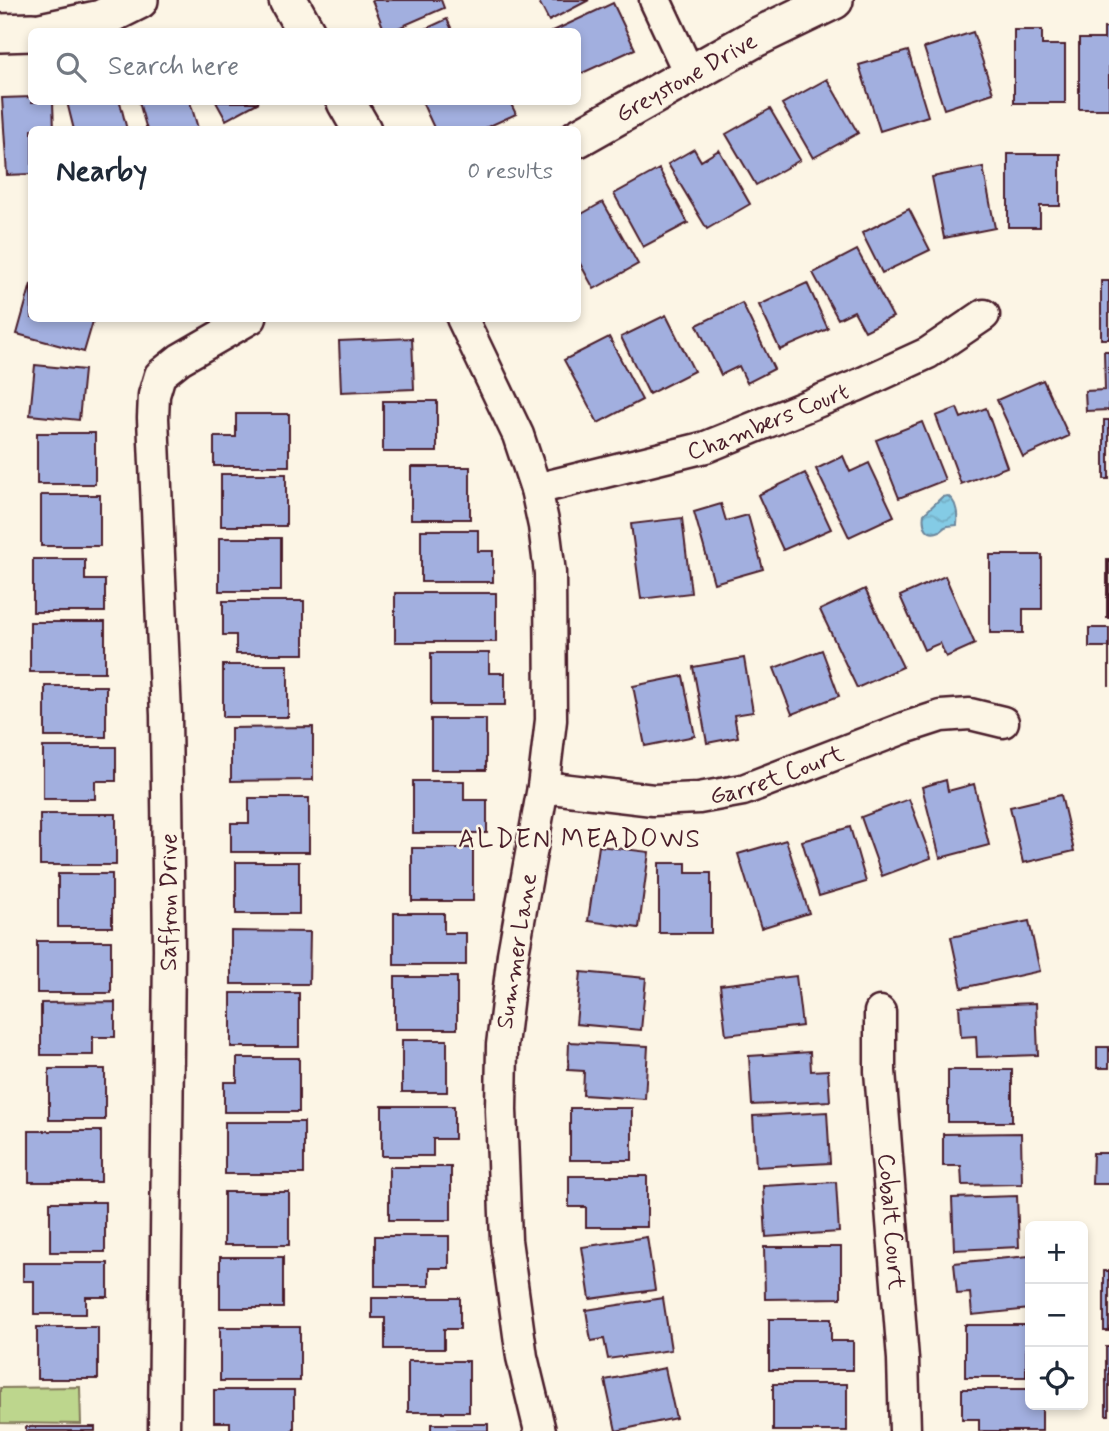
<!DOCTYPE html>
<html lang="en">
<head>
<meta charset="utf-8">
<style>
  body { margin:0; font-family:Mynerve,sans-serif; background:#f2f2f3; color:#1f2937 }
  .controls { position:absolute; right:21px; bottom:21px; display:grid; overflow:hidden; border-radius:10px; box-shadow:0 4px 10px #0003 }
  .controls button { width:63px; height:63px; display:grid; place-items:center; padding:0; border:0; border-bottom:2px solid #e0e1e3; background:#fff; color:#1f2937; font:35px sans-serif }
  .list { margin:0; padding:0; list-style:none }
  h2 { display:flex; justify-content:space-between; align-items:center; height:91px; margin:0; padding:0 28px; font-size:30px }
  h2 small { font-size:23px; font-weight:400; color:#747a83 }
  .icon { flex:none; width:38px; height:38px; fill:none; stroke:currentColor; stroke-width:2; stroke-linecap:round; stroke-linejoin:round }
  .map { position:relative; flex:none; width:1109px; height:1431px; overflow:hidden }
  .search { position:absolute; background:#fff; box-shadow:0 4px 10px #0003; left:28px; top:28px; width:553px; height:77px; display:flex; align-items:center; gap:18px; box-sizing:border-box; padding:0 24px; border-radius:10px; color:#747a83; font-size:26px }
  .panel { position:absolute; background:#fff; box-shadow:0 4px 10px #0003; left:28px; top:126px; width:553px; height:196px; border-radius:10px }
  .map>svg:first-child { display:block }
  .green { fill:#bdd68d; stroke:#847a5c; stroke-width:2 }
  .water { fill:url(#water-waves); stroke:#6d869b; stroke-width:2 }
  .building { fill:#a2afdf; stroke:#4a1f2b; stroke-width:2 }
  .lines { fill:none; stroke-linecap:round; stroke-linejoin:round }
  .minor-casing { stroke:#4a1f2b; stroke-width:35 }
  .tertiary-casing { stroke:#4a1f2b; stroke-width:42 }
  .minor { stroke:#fcf5e5; stroke-width:30 }
  .tertiary { stroke:#fcf5e5; stroke-width:37 }
  .labels { text-anchor:middle; stroke-width:5; stroke-linejoin:round; paint-order:stroke }
  .street-label { font-size:24px; fill:#4a1f2b; stroke:#fcf5e5 }
  .neighbourhood-label { font-size:26px; letter-spacing:2px; fill:#4a1f2b; stroke:#fcf5e5 }
</style>
</head>
<body>
<div class="map">
<svg width="1109" height="1431" viewBox="0 0 1109 1431">
  <defs>
    <pattern id="water-waves" width="16" height="10" patternUnits="userSpaceOnUse" patternTransform="scale(1.75)"><rect width="16" height="10" fill="#84cbe5"/><path d="M0 5q4-4 8 0t8 0" fill="none" stroke="#74aec5"/></pattern>
  </defs>
  <rect width="100%" height="100%" fill="#fcf5e5"/>
  <filter id="ink" filterUnits="userSpaceOnUse"><feTurbulence type="fractalNoise" baseFrequency=".0143" numOctaves="2"/><feDisplacementMap in="SourceGraphic" scale="14" xChannelSelector="R" yChannelSelector="G"/><feConvolveMatrix kernelMatrix="1 2 1 2 8 2 1 2 1" color-interpolation-filters="sRGB"/></filter>
  <g filter="url(#ink)">
    <path class="green" d="M80,1387L81,1424L0,1423V1388Z"/>
    <path class="water" d="M948,496C957,502 958,514 957,525C953,526 949,525 945,527C943,528 942,530 940,531C927,537 922,525 924,514L942,497Z"/>
    <path class="building" d="M372,0H441L444,8L389,32H385Z
      M538,0H589L549,21Z
      M613,3L635,49L578,75V32H551Z
      M447,19L453,32H419Z
      M1104,28H1109V109H1079V39H1104Z
      M1014,30H1042V45H1065V103H1014Z
      M973,32L993,93L944,109L924,48Z
      M908,51L928,116L880,131L859,65Z
      M827,79L858,133L813,158L782,104Z
      M32,97V102H53L54,130H32V174L7,175L2,98Z
      M67,102H120L127,130H74Z
      M139,102H190L198,128L191,130H147Z
      M216,102H259L226,120Z
      M422,102H510L516,114L481,130H435Z
      M770,109L800,160L756,185L726,134Z
      M694,149L701,161L719,150L750,204L707,229L668,164Z
      M1008,154H1060V206H1040V227H1008Z
      M983,167L995,228L944,238L932,177Z
      M659,169L688,223L643,247L614,194Z
      M603,202L638,264L594,289L578,260V216Z
      M909,209L930,250L882,273L862,233Z
      M857,250L893,317L865,331L854,311L838,319L813,273Z
      M1101,281H1109V339H1101Z
      M807,283L828,329L780,350L759,305Z
      M31,284L32,318H94L84,352L17,334Z
      M742,303L774,369L747,383L739,366L721,375L697,325Z
      M666,315L694,371L649,394L621,337Z
      M609,337L642,400L598,423L564,360Z
      M412,338L414,389L341,392L339,341Z
      M1104,351H1109V410L1086,411L1085,391L1105,390Z
      M35,365L84,370L79,420L30,415Z
      M1043,380L1069,436L1023,457L997,400Z
      M383,401H437V452H383Z
      M957,408L961,418L986,408L1007,467L961,484L936,416Z
      M236,414H289V466H214V437H236Z
      M1104,420H1109V479H1104Z
      M922,422L945,480L899,498L876,440Z
      M37,433H95V484H37Z
      M843,456L850,472L869,463L894,516L849,537L816,469Z
      M411,467H470V519H411Z
      M805,473L831,529L783,550L758,495Z
      M221,474H286V526H221Z
      M41,495H100V546H41Z
      M721,504L726,521L748,515L763,569L714,583L694,512Z
      M682,518L691,593L641,599L631,524Z
      M421,530H478V551H493V582H421Z
      M219,538H281V591H219Z
      M990,555H1042V609H1023V633H990Z
      M33,559H85V580H105V612H33Z
      M1107,559H1109V618H1107Z
      M945,576L975,644L946,657L940,643L924,650L900,596Z
      M865,589L903,667L857,688L820,610Z
      M395,593H496V642H395Z
      M223,601H304V654H236V635H223Z
      M30,622H105V672H30Z
      M1089,628H1109V686V647H1089Z
      M822,650L839,696L792,714L774,668Z
      M431,653H489V673H505V705H431Z
      M744,658L753,712L734,715L738,737L707,743L693,667Z
      M223,665H288V717H223Z
      M683,676L695,736L645,746L633,686Z
      M45,686H106V737H45Z
      M431,719H486V770H431Z
      M313,727V780L231,781V728Z
      M43,747H116V781H95V799H43Z
      M946,780L948,791L974,784L989,845L940,858L922,787Z
      M413,781H464V800H487V833H413Z
      M1061,795L1074,851L1023,863L1010,807Z
      M249,798H309V852H231V823H249Z
      M909,799L931,858L882,876L861,817Z
      M40,814H116V865H40Z
      M850,827L866,882L819,896L802,841Z
      M786,840L809,913L761,928L738,854Z
      M599,846L649,852L639,928L588,921Z
      M412,848H473V901H412Z
      M236,862H299V914H236Z
      M659,863H686V873H711V933H659Z
      M58,874H112V927H58Z
      M394,913H444V933H466V965H394Z
      M1029,921L1040,971L962,988L951,937Z
      M231,931L310,932L309,984H231Z
      M37,941H111V993H37Z
      M581,972L646,978L641,1030L576,1024Z
      M796,976L802,1026L726,1035L720,985Z
      M395,977H457V1029H395Z
      M231,993H299V1047H231Z
      M115,1002V1037H93V1055H41V1003Z
      M1036,1003L1038,1055L977,1057L976,1036L961,1037L959,1006Z
      M402,1040H447V1092H402Z
      M569,1042L648,1046L645,1099L583,1095L584,1071L568,1070Z
      M1097,1047H1109V1068H1097Z
      M810,1052L811,1071L828,1070L830,1101L752,1105L749,1056Z
      M237,1058H299V1112H224V1082H237Z
      M49,1069H105V1120H49Z
      M948,1070H1012V1122H948Z
      M382,1106H454V1139H433V1156H382Z
      M570,1108H632V1160H570Z
      M827,1112L830,1163L756,1167L753,1116Z
      M225,1122H304V1174H225Z
      M29,1131H101V1182H29Z
      M1021,1133L1022,1184L962,1185L961,1166H943V1134Z
      M1093,1153H1109V1184H1092Z
      M389,1167H451V1220H389Z
      M569,1176H647V1227H586V1207H569Z
      M836,1182L839,1232L766,1237L763,1186Z
      M224,1192H289V1245H224Z
      M1017,1196L1019,1247L954,1250L952,1198Z
      M50,1202H105V1252H50Z
      M375,1236H449V1268H429V1286H375Z
      M647,1237L655,1290L590,1299L582,1247Z
      M764,1247H841V1298L765,1299Z
      M1029,1256L1030,1309L972,1315L970,1293L957,1294L954,1263Z
      M220,1257H283V1308H220Z
      M23,1263H108V1297H86V1314H34V1281H23Z
      M1104,1271H1109V1331H1104Z
      M372,1298H460V1329H444V1349H385V1318H372Z
      M663,1298L671,1350L608,1359L604,1339L591,1341L586,1310Z
      M769,1319H831V1341H853V1370H769Z
      M965,1325H1026V1377H965Z
      M37,1327H98V1379H37Z
      M220,1327H300V1381H220Z
      M1106,1347H1109V1415H1106Z
      M408,1361H469V1412H408Z
      M665,1368L676,1418L616,1431L605,1380Z
      M773,1384H847V1431H773Z
      M962,1389H1030V1405H1042V1431H979V1419H962Z
      M214,1390H294V1431H230V1422H214Z
      M431,1424H488V1431H431Z
      M26,1427H95V1431H26Z"/>
    <g class="lines">
      <defs>
        <g id="minor">
          <path d="M655,0L690,75"/>
          <path d="M462,318L518,435L536,489L544,526L550,573L551,720L543,787L513,954L502,1045L501,1110L506,1240L522,1357L540,1431"/>
          <path id="s1" d="M536,489L706,447L856,386L928,353L984,315"/>
          <path id="s2" d="M543,787L653,800L699,798L743,790L904,728L941,716L970,714L1003,722"/>
          <path id="s3" d="M880,1012V1071L903,1359L905,1431"/>
          <path d="M164,1431L169,949L166,715L153,418L154,395L160,375L180,359L251,318"/>
        </g>
        <g id="tertiary">
          <path d="M288,0L306,32"/>
          <path d="M40,32L101,19L139,0"/>
          <path d="M0,33L32,32"/>
          <path d="M346,102L362,130"/>
          <path id="s4" d="M578,138L757,37L834,0"/>
        </g>
      </defs>
      <use href="#minor" class="minor-casing"/>
      <use href="#tertiary" class="tertiary-casing"/>
      <use href="#minor" class="minor"/>
      <use href="#tertiary" class="tertiary"/>
    </g>
  </g>
  <g class="labels">
    <g class="street-label">
      <text dy="8" stroke="none"><textPath href="#s4" startOffset="124">Greystone Drive</textPath></text>
      <text dy="8" stroke="none"><textPath href="#s1" startOffset="242">Chambers Court</textPath></text>
      <text dy="8" stroke="none"><textPath href="#s2" startOffset="238">Garret Court</textPath></text>
      <text transform="translate(168 902) rotate(-90)" y="8">Saffron Drive</text>
      <text transform="translate(516 951) rotate(-81)" y="8">Summer Lane</text>
      <text dy="8" stroke="none"><textPath href="#s3" startOffset="210">Cobalt Court</textPath></text>
    </g>
    <g class="neighbourhood-label">
      <text x="580" y="847">ALDEN MEADOWS</text>
    </g>
  </g>
</svg>
<div class="controls">
<button>+</button>
<button>−</button>
<button><svg class="icon" aria-label="locate" viewBox="0 0 24 24"><circle cx="12" cy="12" r="6"/><path d="M12 2v4M12 18v4M2 12h4M18 12h4"/></svg></button>
</div>
<div class="search"><svg class="icon" aria-label="search" viewBox="0 0 24 24"><circle cx="10" cy="10" r="6"/><path d="M15 15l6 6"/></svg>Search here</div>
<section class="panel">
<h2>Nearby<small>0 results</small></h2>
<ul class="list">
</ul>
</section>
</div>
</body>
</html>
